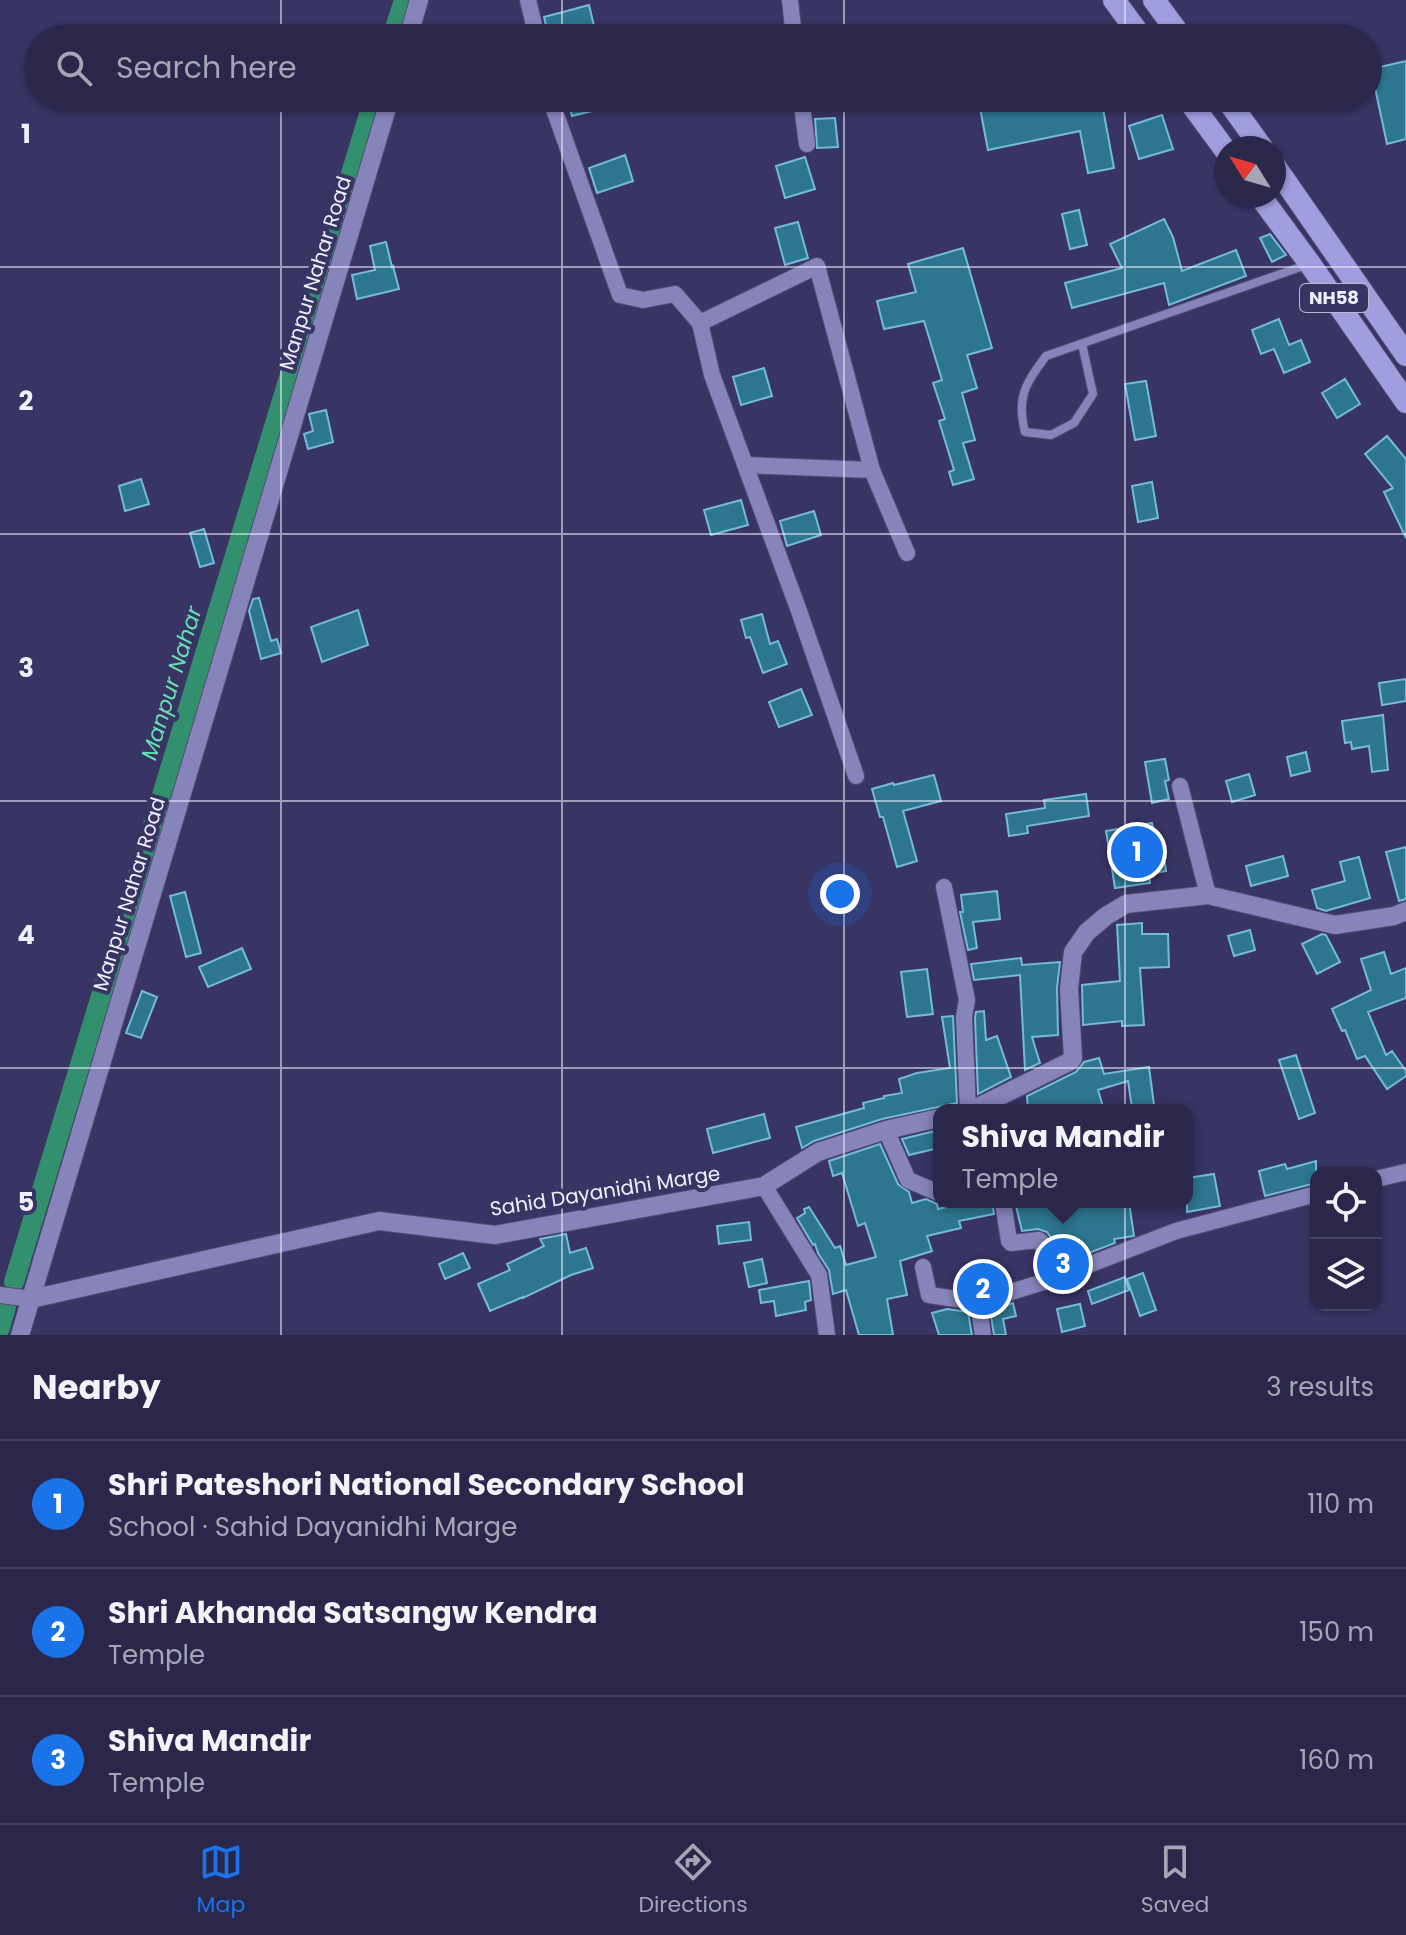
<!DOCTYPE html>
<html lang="en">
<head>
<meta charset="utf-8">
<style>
  body { margin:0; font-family:Poppins,sans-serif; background:#322f52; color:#f1f3f6 }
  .controls { position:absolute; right:24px; bottom:24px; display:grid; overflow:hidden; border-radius:16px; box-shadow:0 2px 6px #0004 }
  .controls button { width:72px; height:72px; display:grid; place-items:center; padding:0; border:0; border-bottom:2px solid #464463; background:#2a274b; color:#f1f3f6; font:40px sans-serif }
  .compass { position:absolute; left:1214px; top:136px; width:72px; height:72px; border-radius:50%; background:#2a274b; box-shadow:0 2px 6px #0004; rotate:307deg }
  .you { position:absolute; left:840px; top:894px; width:28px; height:28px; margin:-20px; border:6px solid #fff; border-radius:50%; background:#1a73e8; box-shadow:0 0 0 12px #1a73e833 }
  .badge { display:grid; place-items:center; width:52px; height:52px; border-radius:50%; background:#1a73e8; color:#fff; font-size:26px; font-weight:700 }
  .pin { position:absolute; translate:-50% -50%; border:4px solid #fff; box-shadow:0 2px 8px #0006 }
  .popup { position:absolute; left:933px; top:1104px; width:260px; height:104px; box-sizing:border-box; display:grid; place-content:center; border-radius:16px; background:#2a274b; filter:drop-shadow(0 2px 6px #0005); font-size:26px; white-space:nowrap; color:#a5a5b5 }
  .popup b { font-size:30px; color:#f1f3f6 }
  .popup::after { content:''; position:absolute; left:50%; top:100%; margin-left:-16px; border:16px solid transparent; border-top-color:#2a274b }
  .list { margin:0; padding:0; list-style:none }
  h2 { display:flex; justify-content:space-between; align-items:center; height:104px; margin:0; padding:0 32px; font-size:34px }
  h2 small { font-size:26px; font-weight:400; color:#a5a5b5 }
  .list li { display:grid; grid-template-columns:52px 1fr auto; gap:24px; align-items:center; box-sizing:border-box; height:128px; padding:0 32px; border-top:2px solid #464463 }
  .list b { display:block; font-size:30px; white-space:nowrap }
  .list p { margin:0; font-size:26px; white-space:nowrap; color:#a5a5b5 }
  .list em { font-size:26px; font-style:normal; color:#a5a5b5 }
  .icon { flex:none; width:44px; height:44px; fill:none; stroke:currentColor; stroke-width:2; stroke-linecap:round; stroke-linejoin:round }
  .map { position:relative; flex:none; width:1406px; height:1335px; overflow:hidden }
  .search { position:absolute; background:#2a274b; box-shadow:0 2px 6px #0004; left:24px; right:24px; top:24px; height:88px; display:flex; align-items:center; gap:20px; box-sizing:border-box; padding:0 28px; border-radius:44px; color:#a5a5b5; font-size:30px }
  .sheet { height:488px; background:#2a274b }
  nav { display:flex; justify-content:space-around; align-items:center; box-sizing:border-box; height:112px; border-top:2px solid #464463; background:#2a274b; font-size:22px; color:#a5a5b5 }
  nav a { display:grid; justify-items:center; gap:4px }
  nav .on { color:#1a73e8 }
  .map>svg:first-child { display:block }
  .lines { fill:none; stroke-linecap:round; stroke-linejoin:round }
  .canal { stroke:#32906f; stroke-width:20 }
  .building { fill:#2d7690; stroke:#75bbd8; stroke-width:2 }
  .service-casing { stroke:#524d72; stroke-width:10 }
  .minor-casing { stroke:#524d72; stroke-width:18 }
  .tertiary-casing { stroke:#524d72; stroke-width:20 }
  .trunk-casing { stroke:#524d72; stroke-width:24 }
  .service { stroke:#8684bb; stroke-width:8 }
  .minor { stroke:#8684bb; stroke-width:16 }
  .tertiary { stroke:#8684bb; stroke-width:18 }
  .trunk { stroke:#a09edf; stroke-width:22 }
  .grid { fill:none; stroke:#f0f0fc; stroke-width:2; stroke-opacity:0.55 }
  .labels { text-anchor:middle; stroke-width:8; stroke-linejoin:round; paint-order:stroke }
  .shield { fill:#383464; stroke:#b9b8ce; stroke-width:2 }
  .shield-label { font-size:18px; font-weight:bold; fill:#f0f0fc }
  .street-label { font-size:20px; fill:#f0f0fc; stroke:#383464 }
  .water-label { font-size:22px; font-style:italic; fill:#64e2b3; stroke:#383464 }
  .grid-label { font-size:26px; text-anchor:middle; font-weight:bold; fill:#f0f0fc; stroke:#383464; stroke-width:8; stroke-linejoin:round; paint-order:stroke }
</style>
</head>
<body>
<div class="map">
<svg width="1406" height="1335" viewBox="0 0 1406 1335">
  <rect width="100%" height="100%" fill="#383464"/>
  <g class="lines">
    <path class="canal" d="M392,38L404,0
      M14,1282L374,98
      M0,1328L6,1307"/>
  </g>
  <path class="building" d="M589,5L595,30L565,38H549L544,17Z
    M1406,61V139L1387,144L1371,69Z
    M567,98H624V103L572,116Z
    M978,98H1101L1114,168L1088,173L1080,131L988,150Z
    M1162,115L1173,149L1139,159L1129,126Z
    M835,118L838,147L817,148L815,119Z
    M625,155L633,181L597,193L589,168Z
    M805,157L815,189L785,198L776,166Z
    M1079,210L1087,245L1070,249L1062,214Z
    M1164,219L1173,237L1182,271L1236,250L1246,276L1169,305L1164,283L1072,308L1065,283L1122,268L1110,244Z
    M798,222L808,258L785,265L775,228Z
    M1270,234L1286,255L1272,262L1260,238Z
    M386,242L392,267L393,266L399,289L357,299L352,275L375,270L370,246Z
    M963,248L992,348L967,355L977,388L962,393L975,440L963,443L974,479L953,485L949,472L954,470L939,421L945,419L933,383L942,380L924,321L884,329L877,301L916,292L908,264Z
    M1279,319L1289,345L1301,340L1310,362L1284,373L1274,349L1261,354L1252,330Z
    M764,368L772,396L741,405L733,377Z
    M1345,379L1360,404L1337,418L1322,393Z
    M1146,381L1156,436L1135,440L1125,384Z
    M326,410L333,442L308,449L304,434L313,431L309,414Z
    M1387,436L1406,459V538L1384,492L1393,488L1365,454Z
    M141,479L149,504L125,511L119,486Z
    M1152,482L1158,518L1138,522L1132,486Z
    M741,500L748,525L711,535L704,510Z
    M814,511L821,535L787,546L780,521Z
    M204,529L214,563L200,567L190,533Z
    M259,598L271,641L277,639L281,653L261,659L249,611L253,599Z
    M358,610L368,645L322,662L311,627Z
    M762,614L770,644L778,641L787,664L763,673L750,637L746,638L741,620Z
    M1406,679V701L1382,705L1379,683Z
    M801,689L812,715L779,727L769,702Z
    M1383,715L1388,770L1372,772L1369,746L1352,749L1351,742L1345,743L1342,721Z
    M1306,752L1310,771L1291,776L1287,757Z
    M1165,759L1169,780L1165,781L1169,799L1152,803L1145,762Z
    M1249,774L1255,795L1232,802L1226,781Z
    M934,775L941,801L903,811L917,861L897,867L883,817H880L872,789L893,783L894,785Z
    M1086,794L1089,816L1027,826L1028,833L1009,836L1006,814L1045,808L1044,800Z
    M1152,823L1157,849L1163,848L1166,871L1149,874L1150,883L1115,888L1106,831Z
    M1406,847V899L1399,901L1386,852Z
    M1283,856L1288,876L1251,886L1246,866Z
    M1359,857L1370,898L1326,911L1317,908L1312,890L1345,881L1340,862Z
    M997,891L1000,919L973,922L977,948L968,950L960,912H963L961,895Z
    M185,892L201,953L186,957L170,896Z
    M1142,923V934H1168L1169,967L1140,968L1144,1025L1122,1026V1021L1083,1025L1082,985L1120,981L1117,925Z
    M1250,930L1255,950L1234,956L1228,936Z
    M1322,934L1326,935L1340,962L1317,974L1302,944Z
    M242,948L251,969L208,987L199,967Z
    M1384,952L1391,974L1406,968V998L1368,1012L1386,1055L1392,1051L1406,1071V1076L1387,1089L1365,1056L1357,1059L1345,1030L1342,1031L1332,1009L1371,990L1361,959Z
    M1021,958L1022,965L1060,962L1057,988L1058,1035L1032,1037L1040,1063L1025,1070L1020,975L974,980L971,964Z
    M927,969L933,1014L907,1017L901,972Z
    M142,991L157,997L141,1038L126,1033Z
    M984,1011L986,1040L997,1036L1011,1077L978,1094L975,1018L976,1012Z
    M953,1016L957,1103L882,1119L814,1141L802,1148L796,1127L864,1108L863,1103L884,1098V1096L902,1093L899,1079L917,1073L950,1068L942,1017Z
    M1296,1055L1315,1113L1299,1119L1279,1060Z
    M1099,1058L1104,1074L1149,1067L1154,1105L1132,1108L1128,1081L1098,1090L1104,1110H1028L1027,1096L1076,1072L1084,1062Z
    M764,1114L770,1138L713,1153L707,1129Z
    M939,1130V1148L909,1155L902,1139Z
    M880,1144L898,1184L909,1192L912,1203L926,1199L937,1204L938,1209L956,1205L957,1207L992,1202L994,1214L959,1221L961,1228L927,1236L932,1251L900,1261L907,1295L887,1299L893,1335H859L846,1290L833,1294L829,1270L818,1253L815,1244L813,1245L797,1218L805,1213L804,1209L809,1207L835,1248L840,1246L846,1265L876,1257L865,1223L858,1226L842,1173L833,1176L829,1161Z
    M1316,1161V1183L1265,1196L1259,1171L1285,1164L1287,1169Z
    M1214,1174L1220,1206L1187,1212V1178Z
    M1015,1202H1129L1134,1236L1114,1239L1115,1243L1058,1265L1053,1241L1047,1232L1038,1229L1022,1231Z
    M749,1222L751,1240L719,1244L717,1226Z
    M566,1234L570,1253L586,1248L593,1268L571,1275L523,1298V1297L490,1311L478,1284L510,1270L507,1264L544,1246L540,1239Z
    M463,1253L470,1268L445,1279L439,1264Z
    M762,1259L767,1283L749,1287L744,1263Z
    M1143,1273L1156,1310L1140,1316L1127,1279Z
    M1125,1277L1129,1290L1092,1304L1088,1291Z
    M809,1281L811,1300L805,1302L806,1310L776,1316L774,1301L761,1303L759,1290Z
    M1013,1303L1016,1316L1003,1319L1006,1335H994L990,1310Z
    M1080,1304L1085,1326L1062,1332L1057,1309Z
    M947,1309L968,1312L972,1335H939L932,1313Z"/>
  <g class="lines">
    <defs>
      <path id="service" d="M1082,344L1093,394L1074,423L1051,435L1025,432C1016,397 1026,383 1046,356L1309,264"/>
      <path id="minor" d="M528,0L537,38
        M790,0L794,38
        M550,98L620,295L643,300L675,294L700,323L712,375L799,611L856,776
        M801,98L807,144
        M700,323L817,266L872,470
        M746,465L872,470L907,553
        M1180,786L1208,895
        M944,887L967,1000L964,1017L968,1110
        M886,1130L908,1180L939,1193
        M1376,1179L1406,1172
        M764,1186L819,1275L827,1335
        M1003,1202L1009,1241L1011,1243L1039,1240L1042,1243L1050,1280
        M923,1267L929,1295L978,1302
        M0,1295L31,1299
        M983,1335L978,1302L1050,1280L1176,1231L1316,1194"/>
      <path id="tertiary" d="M408,38L419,0
        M972,1110L1071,1061L1073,1058L1069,989L1073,952L1087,932L1106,916L1126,904L1208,895L1335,925L1394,916L1406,911
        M31,1299L379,1221L495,1235L764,1186L818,1152L886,1130L939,1118
        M20,1335L390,98"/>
      <path id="trunk" d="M1114,0L1142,38
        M1154,0L1182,38
        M1187,98L1226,151
        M1226,98L1262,148
        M1274,165L1406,355
        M1260,196L1310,264L1406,402"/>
    </defs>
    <use href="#service" class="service-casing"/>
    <use href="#minor" class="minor-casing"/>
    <use href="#tertiary" class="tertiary-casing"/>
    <use href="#trunk" class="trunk-casing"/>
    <use href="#service" class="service"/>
    <use href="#minor" class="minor"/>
    <use href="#tertiary" class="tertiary"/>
    <use href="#trunk" class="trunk"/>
  </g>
  <path class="grid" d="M281,0V38M562,0V38M844,0V38M1125,0V38M281,98V1335M562,98V1335M844,98V1335M1125,98V1335M0,267H1406M0,534H1406M0,801H1406M0,1068H1406"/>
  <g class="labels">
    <rect class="shield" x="1300" y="284" width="68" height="28" rx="6"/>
    <g class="shield-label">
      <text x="1334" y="304">NH58</text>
    </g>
    <g class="street-label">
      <text transform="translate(315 273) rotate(-73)" y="7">Manpur Nahar Road</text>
      <text transform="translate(129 894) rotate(-73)" y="7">Manpur Nahar Road</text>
      <text transform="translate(605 1191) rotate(-9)" y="7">Sahid Dayanidhi Marge</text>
    </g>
    <g class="water-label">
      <text transform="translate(171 683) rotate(-73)" y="8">Manpur Nahar</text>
    </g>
  </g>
  <g class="grid-label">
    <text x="26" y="143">1</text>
    <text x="26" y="410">2</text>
    <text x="26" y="677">3</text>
    <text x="26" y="944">4</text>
    <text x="26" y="1211">5</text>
  </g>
</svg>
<div class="controls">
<button><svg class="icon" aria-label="locate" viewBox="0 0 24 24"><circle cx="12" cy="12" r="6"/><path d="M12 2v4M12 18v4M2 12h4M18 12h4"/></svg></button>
<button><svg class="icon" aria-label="layers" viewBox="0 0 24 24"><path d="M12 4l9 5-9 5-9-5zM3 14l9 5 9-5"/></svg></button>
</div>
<svg class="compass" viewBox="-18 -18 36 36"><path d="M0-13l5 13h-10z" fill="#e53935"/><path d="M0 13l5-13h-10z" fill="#a5a5b5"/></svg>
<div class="you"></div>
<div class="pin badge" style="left:1137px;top:852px">1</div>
<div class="pin badge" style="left:983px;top:1289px">2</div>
<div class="pin badge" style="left:1063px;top:1264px">3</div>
<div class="popup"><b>Shiva Mandir</b>Temple</div>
<div class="search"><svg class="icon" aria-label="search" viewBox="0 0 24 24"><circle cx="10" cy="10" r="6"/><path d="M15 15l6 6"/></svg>Search here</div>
</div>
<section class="sheet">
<h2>Nearby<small>3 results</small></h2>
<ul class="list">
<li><span class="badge">1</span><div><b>Shri Pateshori National Secondary School</b><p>School · Sahid Dayanidhi Marge</p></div><em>110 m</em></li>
<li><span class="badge">2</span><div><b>Shri Akhanda Satsangw Kendra</b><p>Temple</p></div><em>150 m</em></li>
<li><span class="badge">3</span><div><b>Shiva Mandir</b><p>Temple</p></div><em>160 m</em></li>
</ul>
</section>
<nav>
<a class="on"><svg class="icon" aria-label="map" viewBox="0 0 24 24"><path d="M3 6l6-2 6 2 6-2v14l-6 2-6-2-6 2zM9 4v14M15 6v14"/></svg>Map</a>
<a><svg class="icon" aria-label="directions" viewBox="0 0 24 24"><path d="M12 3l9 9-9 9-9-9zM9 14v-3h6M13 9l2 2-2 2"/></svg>Directions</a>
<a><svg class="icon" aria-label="saved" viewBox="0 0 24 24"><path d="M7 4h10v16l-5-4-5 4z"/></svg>Saved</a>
</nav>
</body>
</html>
